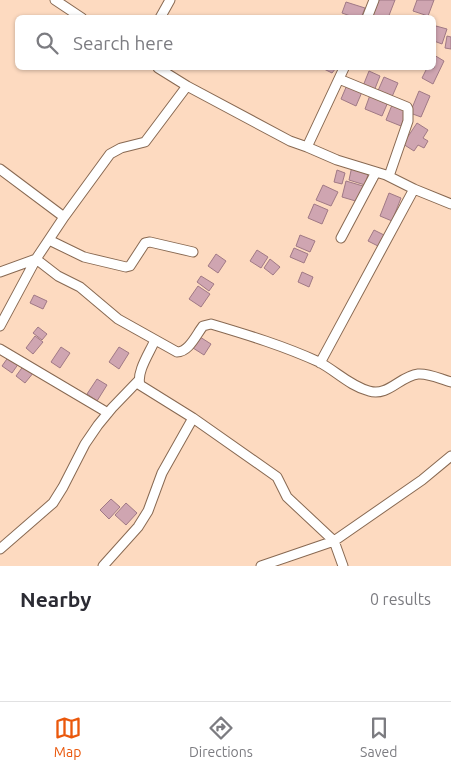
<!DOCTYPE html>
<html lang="en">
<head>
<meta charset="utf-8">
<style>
  body { margin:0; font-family:Ubuntu,sans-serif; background:#f7f7f7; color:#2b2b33 }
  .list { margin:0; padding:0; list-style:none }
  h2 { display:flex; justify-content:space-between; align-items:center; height:65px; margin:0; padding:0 20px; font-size:21px }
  h2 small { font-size:16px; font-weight:400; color:#7c7c81 }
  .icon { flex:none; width:28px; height:28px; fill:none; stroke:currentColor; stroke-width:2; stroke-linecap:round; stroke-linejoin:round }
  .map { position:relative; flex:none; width:451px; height:566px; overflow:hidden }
  .search { position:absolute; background:#fff; box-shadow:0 1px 4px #0004; left:15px; right:15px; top:15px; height:55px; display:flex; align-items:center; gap:12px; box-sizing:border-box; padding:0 18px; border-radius:8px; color:#7c7c81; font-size:19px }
  .sheet { height:135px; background:#fff }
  nav { display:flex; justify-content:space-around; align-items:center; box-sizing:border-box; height:70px; border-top:1px solid #e1e1e2; background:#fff; font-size:14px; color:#7c7c81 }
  nav a { display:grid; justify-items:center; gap:2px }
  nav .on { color:#ea580c }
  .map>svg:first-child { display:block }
  .building { fill:#cfa5b1; stroke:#a07985 }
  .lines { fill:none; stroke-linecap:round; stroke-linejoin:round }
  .minor-casing { stroke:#886952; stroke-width:11 }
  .minor { stroke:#fff; stroke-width:9 }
</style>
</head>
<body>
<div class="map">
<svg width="451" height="566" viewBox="0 0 451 566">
  <rect width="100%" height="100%" fill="#fddac0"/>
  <path class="building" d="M379,0H395L388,18H378L373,15Z
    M417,0H434L428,16L413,11Z
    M346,2L365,8L361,18H356L342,13Z
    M436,26L447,29L442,44L434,41V31Z
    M447,36L451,37V49L445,48Z
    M434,55L444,61L433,84L422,78L427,68H434Z
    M322,68H336L332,73Z
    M369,71L380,76L374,91L363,86Z
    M384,77L398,83L391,99L377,93Z
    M347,85L362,92L356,106L341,99Z
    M419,91L430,96L421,117L410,113Z
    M370,95L388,102L382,116L365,109Z
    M392,105L407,111L401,126L386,120Z
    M417,123L428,130L423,138L428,141L424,148L418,145L414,151L403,144Z
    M352,166L369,171L365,185L349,180Z
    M337,170L345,173L342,184L334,182Z
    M346,181L363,186L359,202L342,197Z
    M323,185L338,192L331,206L316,200Z
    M389,193L401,198L392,221L380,216Z
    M314,204L328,210L322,224L308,218Z
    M374,230L386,236L380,247L368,241Z
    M300,235L315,241L310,252L296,246Z
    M294,248L308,254L304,263L290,257Z
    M257,250L268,257L261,268L250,261Z
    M216,254L226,261L218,273L208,266Z
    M270,259L280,267L273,275L264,268Z
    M302,272L313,277L309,287L298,282Z
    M201,276L214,284L209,291L197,282Z
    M198,286L210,294L201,307L189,299Z
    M34,295L47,301L43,309L30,303Z
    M38,327L47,334L42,340L33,333Z
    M35,336L43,342L33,354L26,348Z
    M200,337L211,344L204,355L193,348Z
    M61,347L70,353L60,368L51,362Z
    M119,347L129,353L119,369L109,362Z
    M9,356L19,363L12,373L2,366Z
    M24,365L34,372L25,383L16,376Z
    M97,379L107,385L97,401L87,394Z
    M111,499L120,507L109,519L100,510Z
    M126,503L137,513L126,525L115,515Z"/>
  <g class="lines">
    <defs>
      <path id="minor" d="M55,0L82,18
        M160,18L170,0
        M367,18L374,0
        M339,79L407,107L408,109V121L389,176
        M187,86L290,141L307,147L337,160L386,175L414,189L451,204
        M307,147L344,68
        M0,169L64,217
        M341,238L376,172
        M49,240L84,257L126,267L130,266L145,243L150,242L193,252
        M0,272L36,259L58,276L80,287L118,319L177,352C189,352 196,335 203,326L211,324C248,335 284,346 319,362C336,371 350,386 369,391C388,397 400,376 418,374C429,373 440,379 451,382
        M0,326L36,259L64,217L110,154L121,148L145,142L187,86L158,68
        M155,340C150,352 136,372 140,385L193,418L277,477L287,497L334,541L343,566
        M0,349L108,413
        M320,363L414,189
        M0,549L53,503L63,487L85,444L98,425L112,408L138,381
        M103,566L138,527L148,511L162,473L193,418
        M261,566L334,541L422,480L451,456"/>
    </defs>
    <use href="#minor" class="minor-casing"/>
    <use href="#minor" class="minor"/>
  </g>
</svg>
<div class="search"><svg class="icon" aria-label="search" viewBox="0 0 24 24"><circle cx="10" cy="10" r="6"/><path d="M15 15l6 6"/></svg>Search here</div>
</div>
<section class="sheet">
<h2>Nearby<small>0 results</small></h2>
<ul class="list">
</ul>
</section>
<nav>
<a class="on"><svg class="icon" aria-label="map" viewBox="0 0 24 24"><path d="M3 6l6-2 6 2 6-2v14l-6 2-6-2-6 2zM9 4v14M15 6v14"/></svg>Map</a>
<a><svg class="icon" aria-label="directions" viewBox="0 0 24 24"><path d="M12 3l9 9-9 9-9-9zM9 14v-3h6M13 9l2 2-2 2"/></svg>Directions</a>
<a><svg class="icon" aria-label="saved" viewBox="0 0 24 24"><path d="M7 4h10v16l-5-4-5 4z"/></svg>Saved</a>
</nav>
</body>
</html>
